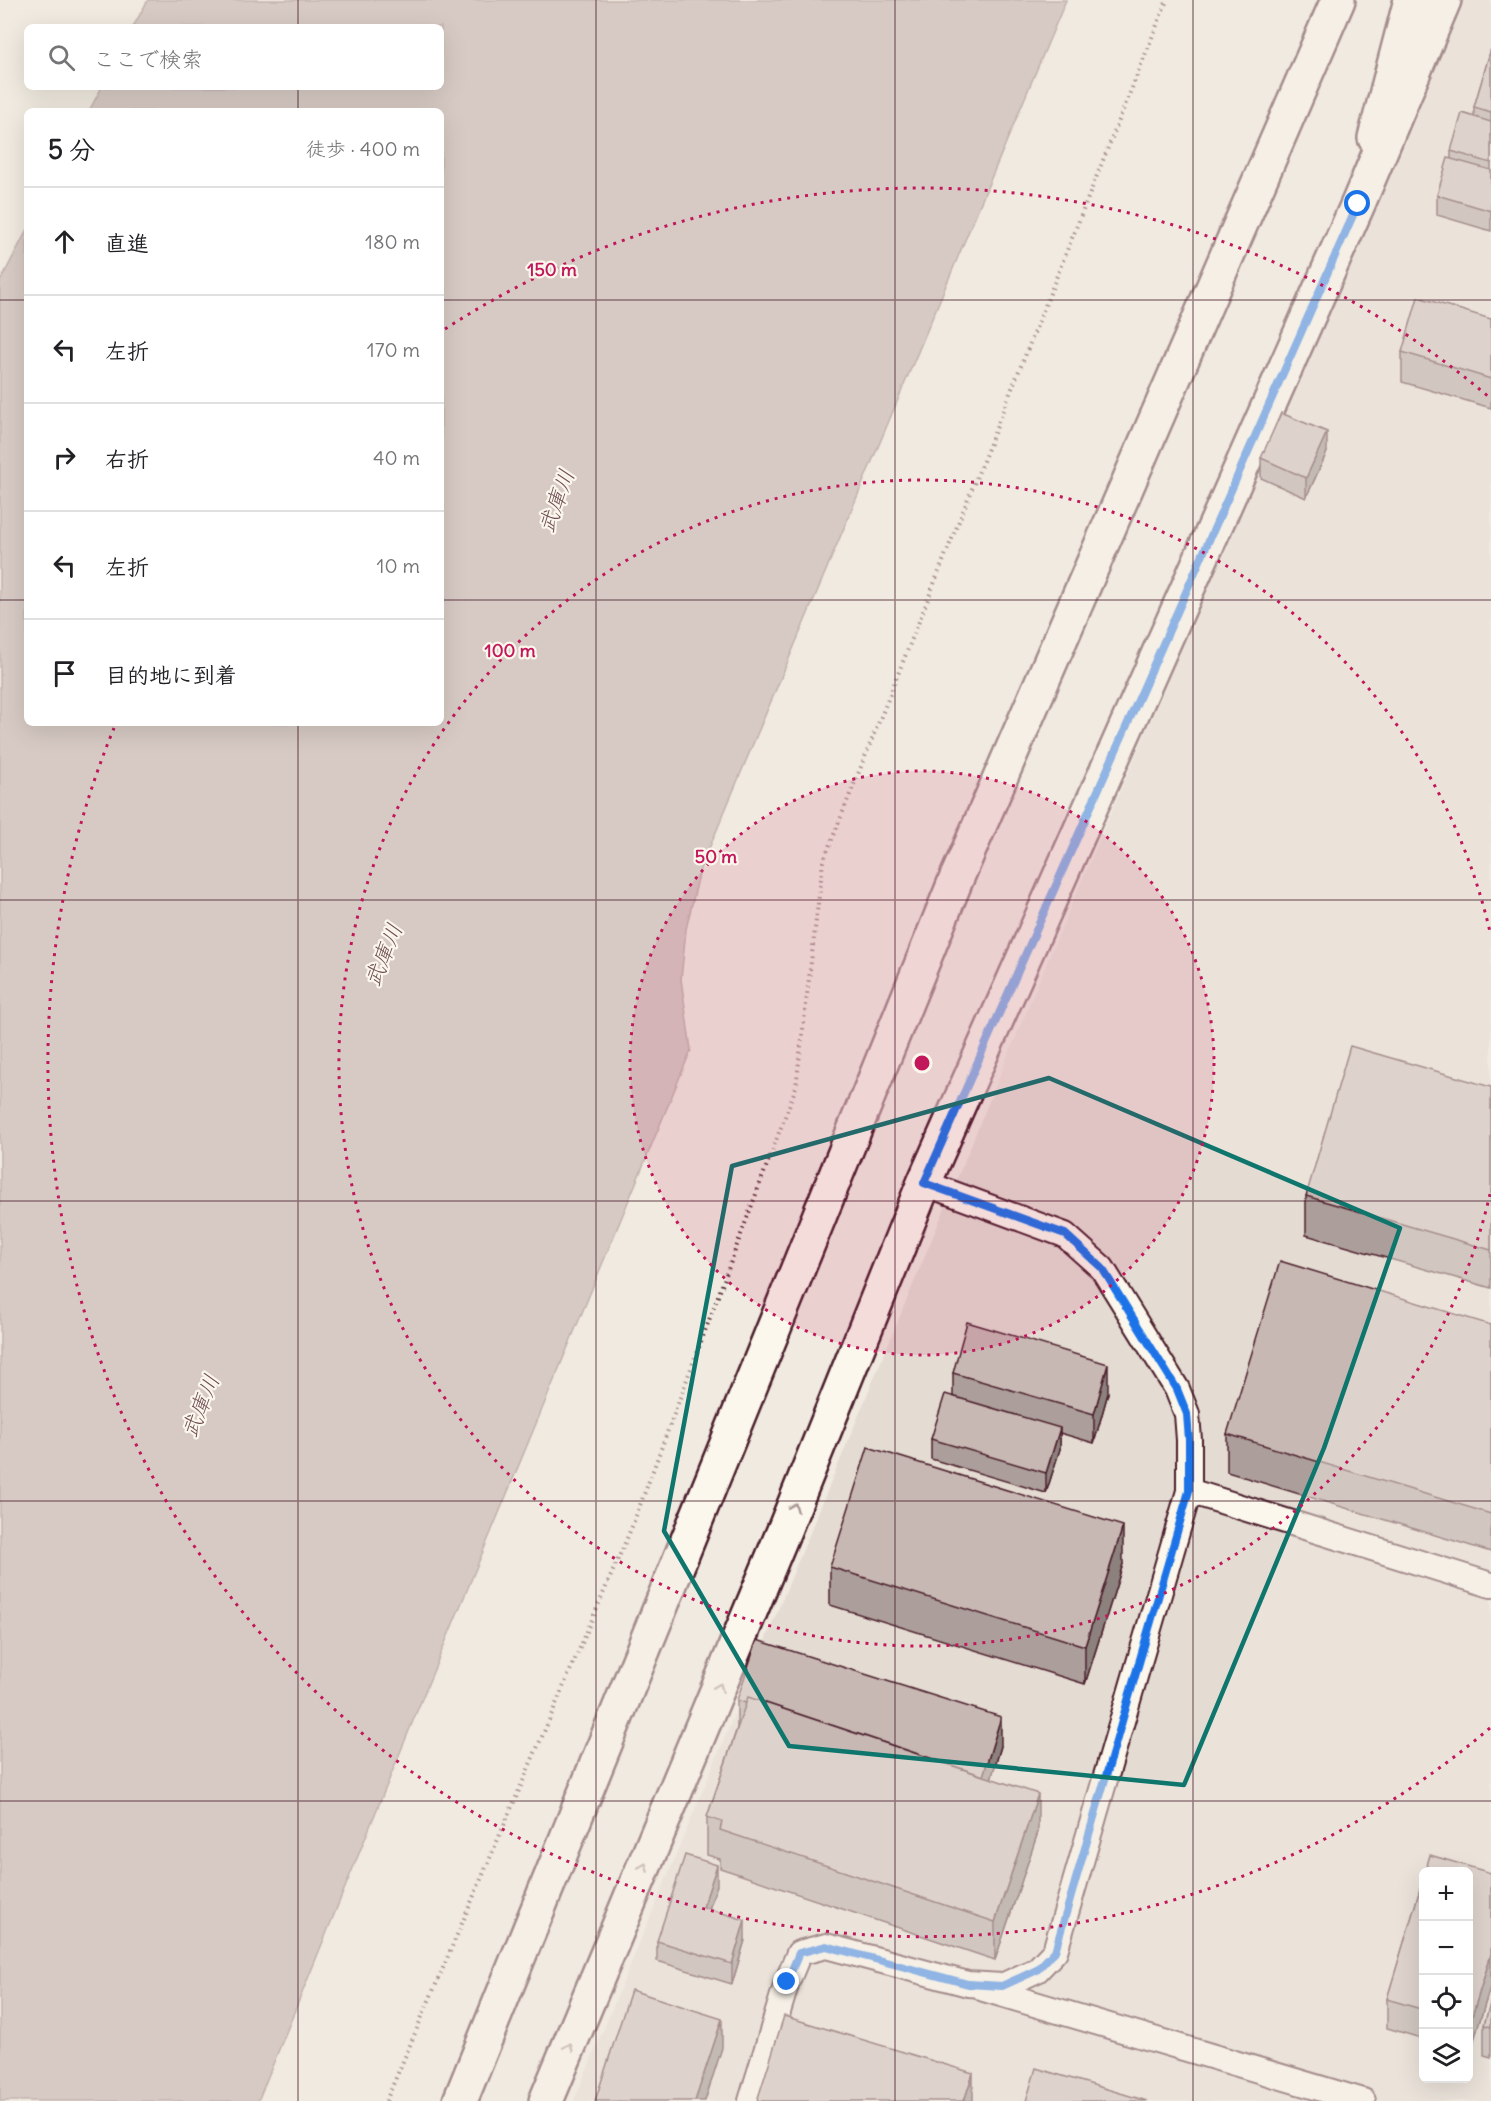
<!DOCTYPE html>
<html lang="ja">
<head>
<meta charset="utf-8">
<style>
  body { margin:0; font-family:Delius,"Klee One",sans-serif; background:#f6f6f6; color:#202124 }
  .controls { position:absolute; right:18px; bottom:18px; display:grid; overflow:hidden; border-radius:9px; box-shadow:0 6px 24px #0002 }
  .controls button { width:54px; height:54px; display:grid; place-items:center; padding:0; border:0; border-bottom:2px solid #e0e0e0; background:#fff; color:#202124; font:30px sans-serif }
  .stop { position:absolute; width:18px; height:18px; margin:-14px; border:4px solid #1a73e8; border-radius:50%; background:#fff }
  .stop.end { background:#1a73e8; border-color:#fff; box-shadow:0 2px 6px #0008 }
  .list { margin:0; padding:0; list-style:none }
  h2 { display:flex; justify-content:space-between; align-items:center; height:78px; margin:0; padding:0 24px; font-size:26px }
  h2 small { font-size:20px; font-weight:400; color:#757577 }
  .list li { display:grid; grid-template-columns:39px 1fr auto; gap:18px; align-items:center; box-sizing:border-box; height:108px; padding:0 24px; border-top:2px solid #e0e0e0 }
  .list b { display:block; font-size:22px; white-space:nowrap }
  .list em { font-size:20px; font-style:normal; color:#757577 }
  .icon { flex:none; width:33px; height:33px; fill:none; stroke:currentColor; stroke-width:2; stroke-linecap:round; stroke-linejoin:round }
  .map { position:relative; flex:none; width:1491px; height:2101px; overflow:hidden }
  .search { position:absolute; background:#fff; box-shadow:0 6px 24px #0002; left:24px; top:24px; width:420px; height:66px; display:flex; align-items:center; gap:15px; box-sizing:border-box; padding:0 21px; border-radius:9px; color:#757577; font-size:22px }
  .panel { position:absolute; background:#fff; box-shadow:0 6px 24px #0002; left:24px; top:108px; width:420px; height:618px; border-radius:9px }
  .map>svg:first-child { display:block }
  .built { fill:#e4dbd2; fill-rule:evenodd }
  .water { fill:#b8a4a2; stroke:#8c6f72; stroke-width:1.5 }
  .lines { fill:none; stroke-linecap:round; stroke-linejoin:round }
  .service-casing { stroke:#4a1f2b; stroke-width:28 }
  .minor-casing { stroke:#4a1f2b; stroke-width:38 }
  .tertiary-casing { stroke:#4a1f2b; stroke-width:38 }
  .path { stroke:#4a1f2b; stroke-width:4; stroke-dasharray:1.5 4.5; stroke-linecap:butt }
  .service { stroke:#fbf7ec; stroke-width:24 }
  .minor { stroke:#fbf7ec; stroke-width:33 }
  .tertiary { stroke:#fbf7ec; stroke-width:33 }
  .wall { fill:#ac9e9a; stroke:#4a1f2b; stroke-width:1.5 }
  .shaded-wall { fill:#8c817d; stroke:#4a1f2b; stroke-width:1.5 }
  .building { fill:#c8b8b3; stroke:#4a1f2b; stroke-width:1.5 }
  .oneway { stroke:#ab9695 }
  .route { stroke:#1a73e8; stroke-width:8 }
  .marked { fill:none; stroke:#0f766e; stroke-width:4.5; stroke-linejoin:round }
  .grid { fill:none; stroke:#4a1f2b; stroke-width:1.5; stroke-opacity:0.55 }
  .ring { fill:none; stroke:#c2185b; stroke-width:3; stroke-dasharray:3 6 }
  .labels { text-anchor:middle; stroke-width:4.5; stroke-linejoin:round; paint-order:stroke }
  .water-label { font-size:22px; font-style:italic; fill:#704e55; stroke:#fbf7ec }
  .centre { fill:#c2185b; stroke:#fbf7ec; stroke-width:3 }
  .ring-label { font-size:18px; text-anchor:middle; font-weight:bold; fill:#c2185b; stroke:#fbf7ec; stroke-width:4.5; stroke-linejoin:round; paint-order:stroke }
</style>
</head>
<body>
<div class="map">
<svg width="1491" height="2101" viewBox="0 0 1491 2101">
  <rect width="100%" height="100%" fill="#f0eae0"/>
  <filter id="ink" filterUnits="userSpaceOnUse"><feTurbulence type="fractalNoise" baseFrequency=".0167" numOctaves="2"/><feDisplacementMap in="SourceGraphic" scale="12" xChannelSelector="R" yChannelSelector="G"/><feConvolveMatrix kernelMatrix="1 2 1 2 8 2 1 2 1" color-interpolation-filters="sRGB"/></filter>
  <g filter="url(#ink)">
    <path class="built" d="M1461,0H1491V2101H574L1052,950ZM1424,1872H1468V2078H1424Z"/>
    <path class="water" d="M148,0H1066L700,870L686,929L681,979L691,1050L428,1684L258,2101H0V282L27,230V723H441V111H89L102,87H441V27H133Z"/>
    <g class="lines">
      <defs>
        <path id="service" d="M1189,1491L1491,1585
          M984,1989L1363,2101
          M751,2101L787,1982L799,1953L826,1946L968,1984L1002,1986L1037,1970L1055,1951L1189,1491V1440L1187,1414L1177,1389L1102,1268L1065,1235L924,1183"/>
        <path id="minor" d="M1375,138L1411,0"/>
        <path id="tertiary" d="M460,2101L955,882L1338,0
          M546,2101L785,1528L924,1183L1358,204L1444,0"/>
      </defs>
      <use href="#service" class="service-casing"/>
      <use href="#minor" class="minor-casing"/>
      <use href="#tertiary" class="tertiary-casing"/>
      <path class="path" d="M386,2101L633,1524L796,1087L823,862L1167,0"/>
      <use href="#service" class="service"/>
      <use href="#minor" class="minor"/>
      <use href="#tertiary" class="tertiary"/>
    </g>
    <path class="wall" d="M1491,49V231L1437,215V195L1451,159V151L1474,117V107Z
      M1491,319V408L1402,382V352Z
      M1327,452L1306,498L1261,478V458Z
      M1491,1087V1288L1306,1235V1196Z
      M1491,1325V1552L1227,1472V1434Z
      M953,1373L1108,1393L1094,1443L1060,1433V1449L1046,1493L931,1459V1439L953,1396Z
      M1123,1564L1085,1684L830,1605V1567Z
      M737,1700L1001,1746L991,1779L1038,1832L995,1960L720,1868V1859L707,1855V1817L737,1728Z
      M1468,1872L1491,1873V1984L1470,2053L1468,2052Z
      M1424,1876V2039L1387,2028V1999Z
      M717,1885L709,1909L745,1940L732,1984L657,1961V1941Z
      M1491,2001V2057L1484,2055V2025Z"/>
    <path class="shaded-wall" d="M1327,432V452L1306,498V478Z
      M1108,1364V1393L1094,1443V1414Z
      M1060,1428V1449L1046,1493V1473Z
      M1123,1526V1564L1085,1684V1646Z
      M1001,1717V1746L983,1806V1776Z
      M1038,1794V1832L995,1960V1922Z
      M717,1865V1885L703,1927V1907Z
      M745,1920V1940L732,1984V1964Z
      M1491,1954V1984L1470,2053V2023Z
      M722,2019V2048L705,2101H695Z
      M973,2073V2101H964Z"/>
    <path class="building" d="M1491,49V112L1474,107Z
      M1462,113L1491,122V163L1451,151Z
      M1448,158L1491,170V211L1437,195Z
      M1418,297L1491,319V379L1402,352Z
      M1281,413L1327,432L1306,478L1261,458Z
      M1350,1046L1491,1087V1250L1306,1196Z
      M1280,1261L1491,1325V1514L1227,1434Z
      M967,1322L1108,1364L1094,1414L953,1373Z
      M945,1394L1060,1428L1046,1473L931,1439Z
      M868,1447L1123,1526L1085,1646L830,1567Z
      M757,1640L1001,1717L983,1776L748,1697L746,1703L737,1700Z
      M748,1697L1038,1794L995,1922L720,1830L722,1822L707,1817Z
      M685,1855L717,1865L703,1907L745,1920L732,1964L657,1941Z
      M1430,1855L1491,1873V1954L1470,2023H1468V1872H1425Z
      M1424,1876V2010L1387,1999Z
      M631,1990L722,2019L695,2101H595Z
      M1491,2001V2027L1484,2025Z
      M784,2016L973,2073L964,2101H757Z
      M1036,2068L1147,2101H1026Z"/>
    <defs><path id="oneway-chevron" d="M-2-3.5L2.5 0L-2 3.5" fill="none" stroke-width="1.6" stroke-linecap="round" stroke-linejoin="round" transform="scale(1.5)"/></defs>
    <g class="oneway">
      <use href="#oneway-chevron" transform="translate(794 1507) rotate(-68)"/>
      <use href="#oneway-chevron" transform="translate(719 1687) rotate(-67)"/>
      <use href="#oneway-chevron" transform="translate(644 1867) rotate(-67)"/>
      <use href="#oneway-chevron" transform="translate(569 2047) rotate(-67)"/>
    </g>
  </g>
  <g class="lines" filter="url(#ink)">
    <path class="route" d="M787,1982L799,1953L826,1946L968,1984L1002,1986L1037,1970L1055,1951L1189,1491V1440L1187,1414L1177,1389L1102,1268L1065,1234L924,1183L1358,204"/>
  </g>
  <path d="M0 0H1491V2101H0ZM1049,1078L1400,1228L1324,1448L1184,1785L789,1746L664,1531L732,1166Z" fill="#f0eae0" fill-opacity=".55" fill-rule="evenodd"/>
  <path class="marked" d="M1049,1078L1400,1228L1324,1448L1184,1785L789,1746L664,1531L732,1166Z"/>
  <path class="grid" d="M298,0V27M596,0V2101M895,0V2101M1193,0V2101M298,87V111M0,300H27M441,300H1491M0,600H27M441,600H1491M298,723V2101M0,900H1491M0,1201H1491M0,1501H1491M0,1801H1491"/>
  <circle cx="922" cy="1063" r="292" fill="#c2185b" fill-opacity=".12"/>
  <g class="ring">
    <circle cx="922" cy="1063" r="292"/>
    <path d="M1490 1194A583 583 0 1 1 1490 932"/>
    <path d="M1490 1728A875 875 0 0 1 114 728M445 329A875 875 0 0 1 1490 398"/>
  </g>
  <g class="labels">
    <g class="water-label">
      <text transform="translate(556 501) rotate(-70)" y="8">武庫川</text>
      <text transform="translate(383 955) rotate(-68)" y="8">武庫川</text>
      <text transform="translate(200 1406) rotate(-68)" y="8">武庫川</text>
    </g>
  </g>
  <circle cx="922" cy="1063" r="9" class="centre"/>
  <g class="ring-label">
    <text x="552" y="276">150 m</text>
    <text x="510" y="657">100 m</text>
    <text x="716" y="863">50 m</text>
  </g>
</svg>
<div class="controls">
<button>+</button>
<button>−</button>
<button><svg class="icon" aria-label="locate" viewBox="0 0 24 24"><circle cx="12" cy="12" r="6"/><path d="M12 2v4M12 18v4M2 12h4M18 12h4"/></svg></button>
<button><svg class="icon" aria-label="layers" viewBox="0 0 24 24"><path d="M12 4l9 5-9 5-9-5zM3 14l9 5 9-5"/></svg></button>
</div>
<div class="stop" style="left:1358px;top:204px"></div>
<div class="stop end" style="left:787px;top:1982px"></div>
<div class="search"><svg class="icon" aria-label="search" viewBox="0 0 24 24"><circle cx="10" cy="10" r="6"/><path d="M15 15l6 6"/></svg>ここで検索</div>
<section class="panel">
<h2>5 分<small>徒歩 · 400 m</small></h2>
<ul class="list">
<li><svg class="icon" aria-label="ahead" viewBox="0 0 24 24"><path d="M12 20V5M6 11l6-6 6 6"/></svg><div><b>直進</b></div><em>180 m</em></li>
<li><svg class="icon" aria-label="left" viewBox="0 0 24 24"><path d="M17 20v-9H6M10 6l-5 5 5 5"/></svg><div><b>左折</b></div><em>170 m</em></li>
<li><svg class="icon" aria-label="right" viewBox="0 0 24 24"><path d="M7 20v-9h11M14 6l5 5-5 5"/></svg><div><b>右折</b></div><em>40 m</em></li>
<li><svg class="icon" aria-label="left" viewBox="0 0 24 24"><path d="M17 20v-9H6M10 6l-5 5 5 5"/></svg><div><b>左折</b></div><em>10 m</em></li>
<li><svg class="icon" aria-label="arrive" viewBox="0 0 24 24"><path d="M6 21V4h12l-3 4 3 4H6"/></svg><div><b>目的地に到着</b></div></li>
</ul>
</section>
</div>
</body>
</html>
